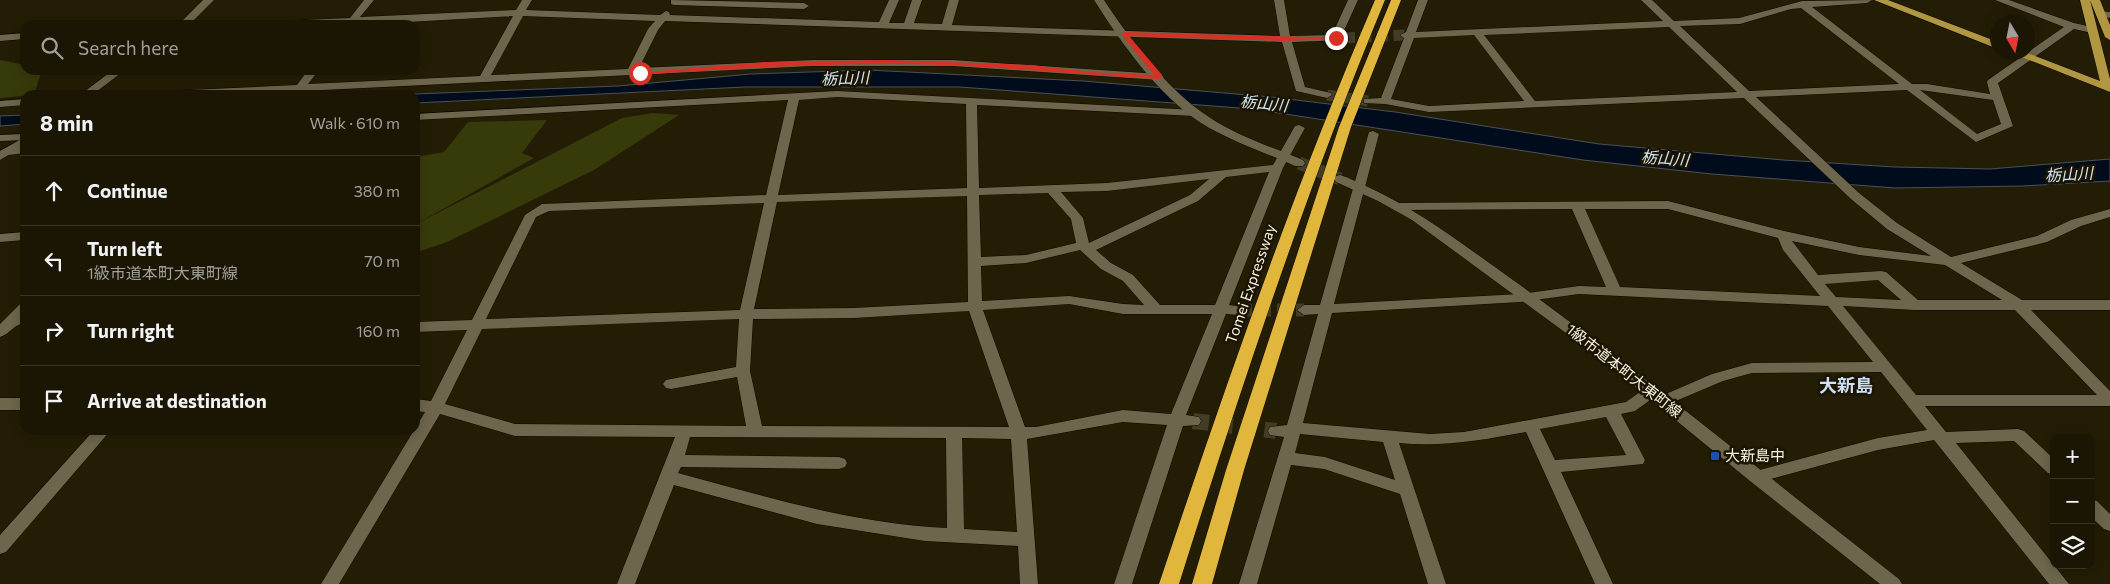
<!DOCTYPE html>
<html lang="en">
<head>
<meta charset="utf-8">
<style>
  body { margin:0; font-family:Commissioner,"Noto Sans JP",sans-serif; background:#241f0e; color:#f1f3f6 }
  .controls { position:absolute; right:15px; bottom:15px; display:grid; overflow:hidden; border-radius:10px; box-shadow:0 2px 12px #0003 }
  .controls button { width:45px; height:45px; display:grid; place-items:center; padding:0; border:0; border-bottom:1px solid #393526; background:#1b1604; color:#f1f3f6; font:25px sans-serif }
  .compass { position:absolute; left:1990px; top:15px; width:45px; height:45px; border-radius:50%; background:#1b1604; box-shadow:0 2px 12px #0003; rotate:170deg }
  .stop { position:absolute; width:15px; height:15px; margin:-11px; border:4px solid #d93025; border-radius:50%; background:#fff }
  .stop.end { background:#d93025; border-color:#fff; box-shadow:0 1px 5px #0008 }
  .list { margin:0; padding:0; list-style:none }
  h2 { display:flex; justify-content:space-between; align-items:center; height:65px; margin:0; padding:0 20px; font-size:21px }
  h2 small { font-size:16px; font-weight:400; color:#a09f9a }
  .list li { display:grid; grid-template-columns:32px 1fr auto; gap:15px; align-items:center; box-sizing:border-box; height:70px; padding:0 20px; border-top:1px solid #393526 }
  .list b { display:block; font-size:19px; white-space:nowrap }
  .list p { margin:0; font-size:16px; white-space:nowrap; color:#a09f9a }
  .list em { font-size:16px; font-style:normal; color:#a09f9a }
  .icon { flex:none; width:28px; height:28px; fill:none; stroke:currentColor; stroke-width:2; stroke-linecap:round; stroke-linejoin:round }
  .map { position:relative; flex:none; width:2110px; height:584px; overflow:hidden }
  .search { position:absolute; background:#1b1604; box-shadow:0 2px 12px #0003; left:20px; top:20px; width:400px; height:55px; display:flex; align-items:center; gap:12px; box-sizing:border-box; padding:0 18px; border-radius:15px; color:#a09f9a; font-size:19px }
  .panel { position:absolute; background:#1b1604; box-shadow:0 2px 12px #0003; left:20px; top:90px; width:400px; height:345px; border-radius:15px }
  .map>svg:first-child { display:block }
  .green { fill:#373a09 }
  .water { fill:#000c1c; stroke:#4a5158 }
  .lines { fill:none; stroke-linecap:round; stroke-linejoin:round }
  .minor-tunnel-far2 { stroke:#443d26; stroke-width:11; stroke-dasharray:11 5.5; stroke-linecap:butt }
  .minor-tunnel-far1 { stroke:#443d26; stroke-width:13; stroke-dasharray:13 6; stroke-linecap:butt }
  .minor-tunnel { stroke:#443d26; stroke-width:16; stroke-dasharray:16 8; stroke-linecap:butt }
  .tertiary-tunnel { stroke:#443d26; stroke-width:13; stroke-dasharray:13 6; stroke-linecap:butt }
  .minor-casing { stroke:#0d0700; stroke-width:1 }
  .tertiary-casing { stroke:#0d0700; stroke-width:1 }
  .primary-casing { stroke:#0d0700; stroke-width:1 }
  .motorway-casing { stroke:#0d0700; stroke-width:1 }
  .minor { fill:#6d664c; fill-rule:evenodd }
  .tertiary { fill:#6d664c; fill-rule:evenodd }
  .primary { fill:#b29742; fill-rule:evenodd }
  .motorway { fill:#e0b73c; fill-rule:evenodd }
  .route { fill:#d93025 }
  .transit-dot { fill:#1a4fb4; stroke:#1a1400; stroke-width:2 }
  .labels { text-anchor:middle; stroke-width:5; stroke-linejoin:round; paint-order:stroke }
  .street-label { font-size:15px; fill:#f7f3e4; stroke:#1a1400 }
  .poi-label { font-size:15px; fill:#f7f3e4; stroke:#1a1400; text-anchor:start }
  .water-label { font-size:16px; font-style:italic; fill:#d2e5f5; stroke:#1a1400 }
  .quarter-label { font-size:18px; font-weight:bold; fill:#cde0f9; stroke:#1a1400 }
</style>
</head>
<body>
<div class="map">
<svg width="2110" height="584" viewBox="0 0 2110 584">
  <rect width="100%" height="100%" fill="#241d05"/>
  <path class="green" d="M0,60L25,65V70H42L34,95L0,98Z
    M653,113L679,115L594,170L447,242L415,253V157L444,152L468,122L547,120L522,153L534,158L416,224L622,118Z"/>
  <path class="water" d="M868,70L1083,81L1271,97L1395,112L1599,144L1783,160L1895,167L1990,169L2110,159V181L2023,186L1895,188L1712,174L1583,160L1253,109L960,87H745L415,103V95H389L618,86L751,74Z
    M25,115V124L0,126V116Z"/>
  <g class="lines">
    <path class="minor-tunnel-far2" d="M1344,38L1405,35
      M1327,95L1368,101"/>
    <path class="minor-tunnel-far1" d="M1239,310H1304"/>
    <path class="minor-tunnel" d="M1193,421L1276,431"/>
    <path class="tertiary-tunnel" d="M1299,163L1340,179"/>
    <defs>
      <path id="minor" d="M364,0H374L360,17L516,10L522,0H532L526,10L660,15L666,11L669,12L670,15L879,22L889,0H899L889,23H904L912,0H922L914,23L942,24L949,0H959L952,25L1280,36L1274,0H1284L1290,36L1332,35L1348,0H1358L1342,35L1348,36V40L1292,42L1305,87L1331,93L1332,95L1327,98L1296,91L1282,42L665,21L658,30L639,68L813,60H953L1159,74L1164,77L1159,80L953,66H813L303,91L297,94L292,91L214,95H141L146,92L297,85L308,70H319L308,84L480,76L513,16L354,25H254L259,22L350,18ZM523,16L655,21L648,29L628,69L491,75Z
        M671,0L804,3L809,6L804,9L674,5L671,4Z
        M1418,0H1428L1416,32L1663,21L1641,0H1652L1674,21L1739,18L1802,1L1872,0L1867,3L1812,7L1912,84H1927L1990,94L1987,82L1988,80L2064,27L1995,0H2009L2074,23L2096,28L2097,30L2092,33L2074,29L1998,83L2013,126L1976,142L1907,90L1756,97L1859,193L1897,223L1951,257L2037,236L2071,220L2110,209V217L2081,226L2047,242L1961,263L2022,300H2110V310H2031L2110,391V406H1925L1946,432L2018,429L2024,431L2054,459V475L2048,473L2014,441L1956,443L2069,584H2049L1934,440L1878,450L1756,483L1750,481L1748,477L1750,473L1756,471L1878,438L1927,430L1881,372L1752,373L1723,381L1664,406L1659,405L1656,401L1659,397L1712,374L1752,363L1873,362L1828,306L1579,294L1520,302L1332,313L1303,423L1430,434L1464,432L1626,402L1647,387H1657L1660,391L1657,395L1635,411L1621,414L1645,460L1643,464L1561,472L1613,584H1595L1526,432C1483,440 1443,447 1399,443L1446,584H1428L1400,494L1324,469L1291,465L1257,584H1239L1284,437L1270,435L1268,431L1270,427L1287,425L1318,314L1304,315L1297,310L1304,305H1320L1369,132L1373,131L1379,134L1334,304L1520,294L1579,286L1606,287L1572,209L1395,210L1393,207L1395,204L1399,203L1668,201L1784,231L1859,247L1931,256L1887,229L1851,199L1744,98L1429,112L1385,104L1364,103V99L1381,98L1404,38L1400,35L1406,32ZM1801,8L1899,84L1749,91L1680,26L1740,24L1791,9ZM1669,27L1737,92L1535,101L1484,35ZM1474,35L1524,101L1429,106L1391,99L1414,38ZM1920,90L1993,100L2001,124L1977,134ZM1585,209H1668L1778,238L1783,250L1820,296L1620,287ZM1792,241L1859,255L1945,265L2002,300H1918L1886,272L1881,271L1818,275ZM1878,280L1901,300L1836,297L1825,284ZM1843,306L1915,310H2015L2097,395H1916ZM1606,417L1626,455L1555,460L1540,429ZM1300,434L1383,442L1395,480L1325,457L1295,453Z
        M2100,11L2110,12V18L2097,16V12Z
        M25,33V39L0,41V35Z
        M837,91L1195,110L1201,113L1195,116L977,105L979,188L1107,183L1273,165L1295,126L1299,125L1305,128L1283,168L1229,305L1244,307L1246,310L1239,315L1226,314L1186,415L1199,417L1201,421L1199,425L1183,426L1132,584H1114L1167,425L1123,422L1027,439L1038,584H1020L1018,546L925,541L817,524L674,485L635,584H617L675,437L515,436L440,414L339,584H321L425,412L415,411V399L431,401L467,330L415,332V322L472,320L525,215L542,204L766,195L788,100L415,120V114ZM837,97L966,104L967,188L778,195L799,100ZM1269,172L1215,305H1160L1133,275L1111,263L1096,250L1198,201L1226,177ZM1209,179L1190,195L1089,243L1083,218L1061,192L1107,191ZM1048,193L1071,219L1076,243L1026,255L981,257L979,195ZM967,196L968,302L854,308L754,309L777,202ZM764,203L740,310L486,319L536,217L549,211ZM1080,250L1101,269L1123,281L1144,305L1123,304L1069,296L982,301L981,266L1026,263ZM1069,304L1123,314H1212L1171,414L1123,410L1036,427H1025L983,310ZM969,311L1009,427L762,426L750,371L753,319L854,318ZM739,319L736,367L671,379L666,380L663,384L666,388L671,389L737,377L746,426L515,424L445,404L482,329ZM690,437L946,438L947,528C855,524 767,497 678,473L681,467L839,469L845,467L847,463L845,459L839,457L685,455ZM962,438L1011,439L1017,532L964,529Z
        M25,99V105L0,107V101Z
        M25,134V140L0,141V135Z
        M25,145V153L9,155L3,151L5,149Z
        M25,232V240L0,242V234Z
        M25,302V323C14,324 10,334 0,337V324L20,304Z
        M0,398H25V410H0Z
        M94,430H111L6,552L0,554V535Z
        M2091,499L2097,501L2110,514V531L2104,529L2091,517Z"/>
      <path id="tertiary" d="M203,0H214L189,25H178Z
        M1094,0H1104C1132,42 1166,89 1209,117C1237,136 1272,147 1303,160L1305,163L1303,166H1295C1264,152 1230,141 1201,123C1157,94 1122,44 1094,0Z
        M113,70H125L92,95H80Z
        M25,137V145L0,160V151Z
        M1340,175C1350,178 1359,183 1368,187C1414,208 1454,238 1495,267C1634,366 1765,475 1899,579L1902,584H1880L1750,481L1600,358L1412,220L1378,201L1336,182L1334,179L1336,176Z"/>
      <path id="primary" d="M1874,0H1888L1998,42V49Z
        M2080,0H2090L2110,79V92L2009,52H2025L2100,81Z
        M2090,0H2100L2110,25V40L2105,37Z"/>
      <path id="motorway" d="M1375,0H1385C1306,191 1241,387 1179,584H1159C1225,387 1293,191 1375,0Z
        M1391,0H1401L1351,127L1244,470L1212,584H1192L1226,470L1339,127Z"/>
    </defs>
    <use href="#minor" class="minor-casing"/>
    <use href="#tertiary" class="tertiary-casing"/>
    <use href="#primary" class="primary-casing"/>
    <use href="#motorway" class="motorway-casing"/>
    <use href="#minor" class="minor"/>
    <use href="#tertiary" class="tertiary"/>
    <use href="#primary" class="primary"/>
    <use href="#motorway" class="motorway"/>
  </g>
  <path class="route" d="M1124,32L1339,38L1286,41L1129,36L1162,75L1160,79C1068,75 978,63 886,64C804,64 722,69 640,75L636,73L766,62L888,60L1032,65L1089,72L1154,75L1122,35Z"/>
  <rect class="transit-dot" x="1710" y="451" width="10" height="10" rx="2.5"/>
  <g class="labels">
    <g class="street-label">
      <text transform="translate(1251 284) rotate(-71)" y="5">Tomei Expressway</text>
      <text transform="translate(1624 371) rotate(38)" y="5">1級市道本町大東町線</text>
    </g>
    <g class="poi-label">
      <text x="1725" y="461">大新島中</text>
    </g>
    <g class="water-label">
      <text transform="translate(845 78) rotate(-2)" y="6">栃山川</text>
      <text transform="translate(1264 103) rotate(6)" y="6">栃山川</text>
      <text transform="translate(1665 158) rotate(5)" y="6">栃山川</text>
      <text transform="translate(2069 174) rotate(-3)" y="6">栃山川</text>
    </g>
    <g class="quarter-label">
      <text x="1846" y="392">大新島</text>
    </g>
  </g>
</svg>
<div class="controls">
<button>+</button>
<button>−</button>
<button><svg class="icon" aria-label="layers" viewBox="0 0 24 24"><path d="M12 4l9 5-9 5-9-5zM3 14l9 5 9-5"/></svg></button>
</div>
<svg class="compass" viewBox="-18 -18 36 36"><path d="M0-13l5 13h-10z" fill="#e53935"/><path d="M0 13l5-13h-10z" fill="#a09f9a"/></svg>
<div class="stop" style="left:640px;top:73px"></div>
<div class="stop end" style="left:1336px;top:38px"></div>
<div class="search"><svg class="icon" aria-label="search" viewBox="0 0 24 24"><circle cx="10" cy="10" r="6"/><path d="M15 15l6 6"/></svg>Search here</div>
<section class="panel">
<h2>8 min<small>Walk · 610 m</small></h2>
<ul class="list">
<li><svg class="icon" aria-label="ahead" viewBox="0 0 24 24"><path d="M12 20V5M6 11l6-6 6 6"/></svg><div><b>Continue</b></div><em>380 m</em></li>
<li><svg class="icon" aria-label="left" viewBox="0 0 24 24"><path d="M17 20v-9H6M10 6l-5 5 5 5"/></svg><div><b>Turn left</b><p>1級市道本町大東町線</p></div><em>70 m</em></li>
<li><svg class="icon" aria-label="right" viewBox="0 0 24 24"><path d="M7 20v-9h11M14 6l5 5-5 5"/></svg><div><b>Turn right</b></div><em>160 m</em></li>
<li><svg class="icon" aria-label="arrive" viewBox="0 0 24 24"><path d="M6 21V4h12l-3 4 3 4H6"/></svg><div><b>Arrive at destination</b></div></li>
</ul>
</section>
</div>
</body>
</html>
